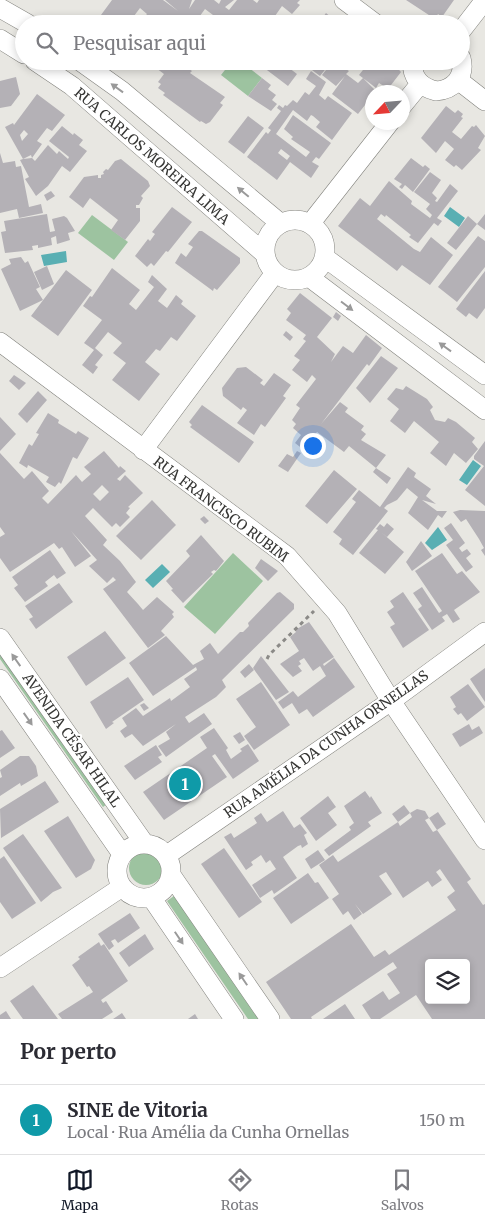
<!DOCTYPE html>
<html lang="pt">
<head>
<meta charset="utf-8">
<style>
  body { margin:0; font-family:Merriweather,serif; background:#f2f2f3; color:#2b2b33 }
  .controls { position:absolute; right:15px; bottom:15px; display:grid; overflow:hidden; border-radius:5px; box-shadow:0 2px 8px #0003 }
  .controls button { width:45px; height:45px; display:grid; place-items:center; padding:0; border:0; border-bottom:1px solid #e1e1e2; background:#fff; color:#2b2b33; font:25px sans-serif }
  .compass { position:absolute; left:365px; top:85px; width:45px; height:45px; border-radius:50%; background:#fff; box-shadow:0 2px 8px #0003; rotate:244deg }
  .you { position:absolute; left:312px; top:445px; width:18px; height:18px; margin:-12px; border:4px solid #fff; border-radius:50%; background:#1a73e8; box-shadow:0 0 0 8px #1a73e833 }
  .badge { display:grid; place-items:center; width:32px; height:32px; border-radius:50%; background:#111827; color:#fff; font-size:16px; font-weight:700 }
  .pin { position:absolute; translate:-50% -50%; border:2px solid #fff; box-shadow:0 1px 5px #0006 }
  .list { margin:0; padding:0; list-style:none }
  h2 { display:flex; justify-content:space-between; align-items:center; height:65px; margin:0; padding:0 20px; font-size:21px }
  h2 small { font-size:16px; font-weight:400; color:#7c7c81 }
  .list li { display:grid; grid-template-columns:32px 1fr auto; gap:15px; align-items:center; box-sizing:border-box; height:70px; padding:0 20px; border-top:1px solid #e1e1e2 }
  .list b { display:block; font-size:19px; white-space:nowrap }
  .list p { margin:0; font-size:16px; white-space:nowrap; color:#7c7c81 }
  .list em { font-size:16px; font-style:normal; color:#7c7c81 }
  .icon { flex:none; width:28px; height:28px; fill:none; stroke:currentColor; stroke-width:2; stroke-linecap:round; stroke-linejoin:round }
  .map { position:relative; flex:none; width:485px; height:1019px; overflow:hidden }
  .search { position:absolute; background:#fff; box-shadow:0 2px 8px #0003; left:15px; right:15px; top:15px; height:55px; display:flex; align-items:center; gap:12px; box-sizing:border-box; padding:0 18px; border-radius:28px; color:#7c7c81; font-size:19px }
  .sheet { height:135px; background:#fff }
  nav { display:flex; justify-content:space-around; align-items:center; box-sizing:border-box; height:70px; border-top:1px solid #e1e1e2; background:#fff; font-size:14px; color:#7c7c81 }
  nav a { display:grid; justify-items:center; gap:2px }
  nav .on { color:#111827 }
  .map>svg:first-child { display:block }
  .green { fill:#9dc3a0 }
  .water { fill:#59afb3 }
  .building { fill:#b4b1b6; fill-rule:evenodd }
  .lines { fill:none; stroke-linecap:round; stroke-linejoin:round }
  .minor-casing { stroke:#82827d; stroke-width:20 }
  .path { stroke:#8b8a87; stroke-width:3; stroke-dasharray:4 4; stroke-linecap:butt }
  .minor { stroke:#fff; stroke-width:19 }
  .oneway { fill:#9a9a9a }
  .labels { text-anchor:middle; stroke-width:4; stroke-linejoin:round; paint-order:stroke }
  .street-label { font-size:14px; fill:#363634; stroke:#fff }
</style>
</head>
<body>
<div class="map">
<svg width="485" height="1019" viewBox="0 0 485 1019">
  <rect width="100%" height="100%" fill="#e8e7e2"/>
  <path class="green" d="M232,61H240L262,78L248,96L221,75Z
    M92,215L128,242L114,260L78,233Z
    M233,553L263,581L215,634L184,607Z
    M0,640L112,800L103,807L0,659Z
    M129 868a17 17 0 1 1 34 0a17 17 0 1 1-34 0Z
    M178,893L264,1019H248L167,901Z"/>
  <path class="water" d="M450,207L465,218L459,227L444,216Z
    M66,251L67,262L44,266L41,255Z
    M473,460L481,466L467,485L459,480Z
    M438,527L447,540L432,550L425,543Z
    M162,564L170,572L153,588L145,580Z"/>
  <path class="building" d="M112,0H163L178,11L165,0H192L189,9L195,0H214L219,4L221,0H234L225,7L229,10L237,0H253L257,3L259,0H300L297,3L300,5L292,14L282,6L275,16L285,24H218L221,21L205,9L194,24H139L147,14L140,8L128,24H101L105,18L101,15Z
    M406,0H454L442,17L438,14L435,19Z
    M326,13L339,24H318Z
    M131,61H148L142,70Z
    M155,61H186L189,63L186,67L192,71L190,73L225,97L220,103L223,105L210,122L206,124L201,121L200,122L163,95L165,93L158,88L161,84L158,82L164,74L152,65Z
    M255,61H280L297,74L288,86Z
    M319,61H332L320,76L312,70Z
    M333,61L349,71L346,74L358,83L363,78L376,91L372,92V96L358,114L332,94L345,76L336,86L322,75Z
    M370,61H385L386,64L391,61L401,72L388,89L379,83L376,88L359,75Z
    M311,71L326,82L319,95L325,100L328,96L352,113L332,140L316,127L320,122L313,116L311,115L307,121L293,110L276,134L306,157L310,152L291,139L293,137L284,129L293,115L331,143L319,159L316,157L312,162L319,166L311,178L290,162L277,180L247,157L266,132L268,134L271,130L268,128L281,111L277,108L279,105L283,108L285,105L287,106L293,100L297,103L305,92L309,95L316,86L306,79ZM281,149L290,156L287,160L278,153Z
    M16,77L20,94L11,106L0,108V81Z
    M262,78L271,85L268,89L276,95L272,100L277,104L271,111L248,96Z
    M37,94L65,115L52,131L47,128L37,141L42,144L32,158L31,155L23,159L32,158L35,161L48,145L57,154L59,151L68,159L69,157L49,141L62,126L73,135L74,133L83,140L79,145L87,151L70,172L62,166L48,186L36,196L25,179L29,177L20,160L23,159L5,127L13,123L14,125ZM24,130L28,134L22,141L20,135Z
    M446,106L455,113L458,110L463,114L461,117L463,118L452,132L461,139L472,126L474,127L476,125L485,136L478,148L481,150L462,170L456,165L454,167L445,160L454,149L445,141L436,153L421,138Z
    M248,116L264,128L244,154L228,142Z
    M0,153L3,163L15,161L16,167L21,166L29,207L41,204L43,213L19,218L17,209L0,213Z
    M411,158L423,167L425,165L430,169L413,192L405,185L402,189L399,187L402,184L394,179Z
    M121,159L148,181L150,186L141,196L143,198L139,205H136V208H140V221L125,240L111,230L118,220L90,198L83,208L69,197L84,177L98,175V178H101V175L104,174L103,172L106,169L108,170L115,161Z
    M430,172L441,180L432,193L437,198L435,201L437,202L450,184L458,191L437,218L442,221L438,226L434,223L418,243L409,237L411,235L386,215L385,217L381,214L377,219L414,249L420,252L431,237L453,255L430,285L402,265L397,271L338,226L360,198L370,206L389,181L412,201L411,204L430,218L432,215L426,209L430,204L414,192Z
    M51,191L55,196L47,201L44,195Z
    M172,207L192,222L168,252L166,251L154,266L151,263L147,267L135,256L148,239L150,241L155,234L152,232Z
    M47,214L50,232L55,231L52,219L64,216L67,218L75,231L68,233L70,240L57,244L56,236L51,238L52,245L38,248V245L32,246L33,250L5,253L1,232L6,231L4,221Z
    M485,214V230L477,224Z
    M468,216L477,224L456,250L447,243Z
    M199,231H202L240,258V263L217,290L214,288L213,291L175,263L181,253L186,257L193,247L188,244Z
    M478,236L485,241V267L457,302L438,287Z
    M21,257L25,263L28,261L40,287L36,289L43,300L20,311L1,269L11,264L9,259Z
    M47,266L54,284L42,290L34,272Z
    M112,268L140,290L129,304L136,310L154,287L148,282L152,275L167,289L158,301L167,308L176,295L183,301L181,304L196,316L177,341L171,337L160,351L156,349L145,362L160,374L139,401L112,380L126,363L113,353L122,343L108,332L95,348L103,355L95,365L98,367L93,374L82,365L94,350L84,343L102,320L83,306L90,296L92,297Z
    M66,270L92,290L58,336L31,316Z
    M485,271V308L477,319L469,313L466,317L456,309Z
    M300,293L332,318L317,337L335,354L331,362L343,346L353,353L366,335L382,348L369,366L367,364L321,424L340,402L348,408L345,412L364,426L361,430L366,434L361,440L386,455L376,468L391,478L387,484L373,472L376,468L349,446L344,452L317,432L304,450L295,443L301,435L293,428L296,424L292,420L300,408L296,405L316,379L312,375L307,382L292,370L300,360L294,356L306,341L303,339L306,335L286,320L291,313L287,309Z
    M336,312L341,316L338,321L333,317Z
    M286,331L293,337L290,341L283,335Z
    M381,356L398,368L370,403L356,388Z
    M246,367L263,380L260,383L264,386L274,373L291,385L283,396L286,398L265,427L261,424L254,435L237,423L247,410L243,407L241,410L223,396L222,388L237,368Z
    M14,375L26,383L19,390L9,381Z
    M406,386L427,399L433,407L430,410L435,420L445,422L448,418L456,422L475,438L472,442L478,449L466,463L454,453L446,466L430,453L439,442L426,431L414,421L405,433L390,421L399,409L387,399L396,388L403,390Z
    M38,391L47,400L27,423L18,414Z
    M202,405L254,442L239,463L190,427L192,425L189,422Z
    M48,413L59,420L58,423L76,434L78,431L89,438L77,459L73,457L61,484L59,482L55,487L46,482L49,477L28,465L27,468L19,463L29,444L32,446L39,434L36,433Z
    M0,417L16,434L0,451Z
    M485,441V506L465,490L484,466L474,459V456Z
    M104,451L119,468L120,466L126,471L117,479L120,481L125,475L143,493L128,507L130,508L126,513L130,517L120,527L116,523L112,527L93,508L85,516L107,540L103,545L120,561L136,582L127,592L138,604L143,610L157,597L174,612L172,614L174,617L161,631L165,635L148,648L103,589L116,580L113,577L107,583L89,566L97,560L71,531L91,556L75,567L62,547L59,549L54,543L10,572L0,558V537L5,534L0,527V453L24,479L32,471L49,491L42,498L48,504L76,475L82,482L91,474L84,467ZM102,485L109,492L100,501L93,494Z
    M297,451L301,453L288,472L278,466L287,454L293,457Z
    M408,467L416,473L414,477L431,489L426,496L436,504L422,500L437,511H447L442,518L438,515L428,530L408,513L418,497L407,488L397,500L387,505L384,508L388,511L353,555L339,544L342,539L333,532L356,502L352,499L359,490L380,507Z
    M334,470L357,489L327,524L305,506Z
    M152,500L176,525L141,560L116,536Z
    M460,510L485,511V556L481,550L484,548L479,539L466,519L461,522L453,512Z
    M204,516L209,521L205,524L200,519Z
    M387,523L394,529L387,537L381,532L404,552L385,574L359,553L378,530L376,529L380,524L384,527Z
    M451,523L465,543L459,548L462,552L467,549L471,554L466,558L473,567L466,572L446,545L453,540L444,528Z
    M201,535L224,561L216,571L214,570L211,572L213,574L183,603L171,590L173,589L166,581L190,556L186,551Z
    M421,541L432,556L412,571L406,562Z
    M50,550L66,573L57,579L54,575L45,582L48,586L25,602L14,588L18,585L12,577Z
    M442,553L457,574L462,571L480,592L454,610L460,619L453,623L447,614L442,617L445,621L432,630L418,609L422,606L413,593L422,587L439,613L442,611L415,571Z
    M261,559L278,571L268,581L255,568Z
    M59,583L73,602L36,629L29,619L33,617L25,606Z
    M280,592L294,604V609L222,680L226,687L216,697L185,717L189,723L204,713L212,724L166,757L158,746L170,739L166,732L176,724L143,746L132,734L125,738L120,731L127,726L122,718L136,708L143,716L170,698L171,701L190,687L184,679L197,670L196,667L153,696L129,663L166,636L193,665L204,659L200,651L210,643L218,654L240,632H243L249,626L248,623L277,593Z
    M403,592L429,630L403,648L390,627L395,624L387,612L394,607L390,601Z
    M309,622L334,657L323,664L324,666L334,658L355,687L313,717L307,709L299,714L292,703L283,709L278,702L293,691L298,697L326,676L320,666L313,671L304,658L299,661L301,664L298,666L302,671L293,677L280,664L299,651L290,637L296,632L295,630Z
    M105,631L126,658L86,686L67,657Z
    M261,656L289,692L276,700L253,668Z
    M249,664L254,670L245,678L240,672Z
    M485,668V702L470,679Z
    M128,677L144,700L112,722L114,723L106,729L90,702Z
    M261,682L290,725L254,750L244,736L256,727L236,699Z
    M468,684L485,707L467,721L461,713L458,715L453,709L456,707L450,697Z
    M144,703L149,708L144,711L140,705Z
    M469,724L472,730L479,726L483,733L460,747L452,734Z
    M214,728L228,748L226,750L231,759L242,751L240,749L248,744L259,761L233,779L215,754L212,756L227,777L164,820L143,792L207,748L200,737Z
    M2,730L15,748L0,758V731Z
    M240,732L245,740L239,744L233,736Z
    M156,745L162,755L158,757L162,762L135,780L124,766Z
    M20,756H29L36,766L38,776L21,786L20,783L0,796V778L2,777L0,770Z
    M45,781L59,802L1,838L0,809Z
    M365,791L370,798L371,796L382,813L368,822L371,826L329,856L324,850L351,830L349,827L354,823L344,806Z
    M328,796L336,807L328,813L337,825L316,841L300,818Z
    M404,805L410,813L417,809L425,811L429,818L425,820L433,832L437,830L471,879L467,882L483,905L485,904V1019H432L416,995L380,1019H371L362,1005L383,991L389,1000L400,993L387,974L397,968L393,962L311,1017L312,1019H291L266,982L351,924L374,957L385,950L389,955L456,910L447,897L455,891L440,869L436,872L442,880L432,887L428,881L403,898L386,872L379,876L392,894L363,914L355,904L362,914L354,920L348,911L343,915L332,899L339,894L319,865L333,855L338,862L398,822L400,826L412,817L410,813L398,822L392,814ZM429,963H466V1000H429Z
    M283,811L294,828L300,824L307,833L304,835L308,844L302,848L301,845L298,846L283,857L297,878L274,894L272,890L260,898L252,885L276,869L270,860L266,863L261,855L251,862L253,865L246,870L224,837L231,833L234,838L257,823L254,818L261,813L267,822Z
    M438,812L446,824L437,830L429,818Z
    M68,816L95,860L91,869L76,878L44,831Z
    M23,834L62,888L53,892L41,902L3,848Z
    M224,848L262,902L239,918L201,864Z
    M318,850L325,860L311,869L305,859Z
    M4,856L36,903L12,919L0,902V859Z
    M308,873L315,883L318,882L329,898L291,924L273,898Z
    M130,913L140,928L118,943L115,939L111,941L114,946L109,950L98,934Z
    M145,934L154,949L129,967L119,953Z
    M99,942L101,946L104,944L128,981L101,1000L103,1003L106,1001L113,1012L102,1019H62L58,1014L93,992L89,986L87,987L72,965L80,959L78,957Z
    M33,985L58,1019H23L10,1001Z
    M345,1004L355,1019H323Z
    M6,1011L11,1019H0V1015Z
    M122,1013L126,1019H113Z
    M195,1014L198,1019H188Z"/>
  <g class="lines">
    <defs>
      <path id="minor" d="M344,0L376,24
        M0,8L28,24
        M461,31L485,0
        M0,39L24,54
        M35,61L72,86L265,254
        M80,61L122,91L280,223
        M412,61C412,78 420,87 436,91C453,90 466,77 461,58
        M458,80L485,101
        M402,106L420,84
        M265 250a30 30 0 1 1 60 0a30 30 0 1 1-60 0Z
        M310,224L390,122
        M324,257L485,375
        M309,277L485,410
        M0,342L287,556L337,613L391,701L485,840
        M143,450L275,273
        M0,638L144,843
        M0,679L122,854
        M117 871a27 27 0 1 1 54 0a27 27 0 1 1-54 0Z
        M167,855L391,701L485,632
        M171,875L270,1019
        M151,897L234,1019
        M0,968L122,887"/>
    </defs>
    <use href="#minor" class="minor-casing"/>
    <path class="path" d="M267,659L269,655L314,611"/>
    <use href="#minor" class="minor"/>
  </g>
  <defs><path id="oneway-solid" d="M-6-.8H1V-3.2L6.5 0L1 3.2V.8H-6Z" transform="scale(1.25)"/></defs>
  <g class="oneway">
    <use href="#oneway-solid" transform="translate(117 88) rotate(-144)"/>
    <use href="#oneway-solid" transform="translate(243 192) rotate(-140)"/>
    <use href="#oneway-solid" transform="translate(347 306) rotate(37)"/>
    <use href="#oneway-solid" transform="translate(445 347) rotate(-144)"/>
    <use href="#oneway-solid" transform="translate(16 660) rotate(-125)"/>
    <use href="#oneway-solid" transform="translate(28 719) rotate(55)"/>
    <use href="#oneway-solid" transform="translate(179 938) rotate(56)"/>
    <use href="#oneway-solid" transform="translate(243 979) rotate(-124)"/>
  </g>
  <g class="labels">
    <g class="street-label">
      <text transform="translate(152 156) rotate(41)" y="5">RUA CARLOS MOREIRA LIMA</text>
      <text transform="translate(221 509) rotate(37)" y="5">RUA FRANCISCO RUBIM</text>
      <text transform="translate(72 740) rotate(55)" y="5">AVENIDA CÉSAR HILAL</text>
      <text transform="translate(326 744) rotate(-35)" y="5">RUA AMÉLIA DA CUNHA ORNELLAS</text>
    </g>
  </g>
</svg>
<div class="controls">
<button><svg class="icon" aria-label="layers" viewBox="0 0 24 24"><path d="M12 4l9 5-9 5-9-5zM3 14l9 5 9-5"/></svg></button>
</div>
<svg class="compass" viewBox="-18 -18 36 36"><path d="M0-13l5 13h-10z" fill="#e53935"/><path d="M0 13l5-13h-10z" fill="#7c7c81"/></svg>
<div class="you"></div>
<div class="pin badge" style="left:185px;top:784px;background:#0f9aa8">1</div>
<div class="search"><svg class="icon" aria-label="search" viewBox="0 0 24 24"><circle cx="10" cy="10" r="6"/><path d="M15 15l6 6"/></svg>Pesquisar aqui</div>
</div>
<section class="sheet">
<h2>Por perto<small></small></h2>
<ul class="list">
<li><span class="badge" style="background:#0f9aa8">1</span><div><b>SINE de Vitoria</b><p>Local · Rua Amélia da Cunha Ornellas</p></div><em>150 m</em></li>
</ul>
</section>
<nav>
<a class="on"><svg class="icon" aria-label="map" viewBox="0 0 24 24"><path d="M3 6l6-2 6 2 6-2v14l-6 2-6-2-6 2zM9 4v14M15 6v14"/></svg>Mapa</a>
<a><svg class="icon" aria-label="directions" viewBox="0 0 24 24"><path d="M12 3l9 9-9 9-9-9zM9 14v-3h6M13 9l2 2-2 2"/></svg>Rotas</a>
<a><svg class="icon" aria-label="saved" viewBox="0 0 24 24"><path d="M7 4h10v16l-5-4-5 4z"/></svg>Salvos</a>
</nav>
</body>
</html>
